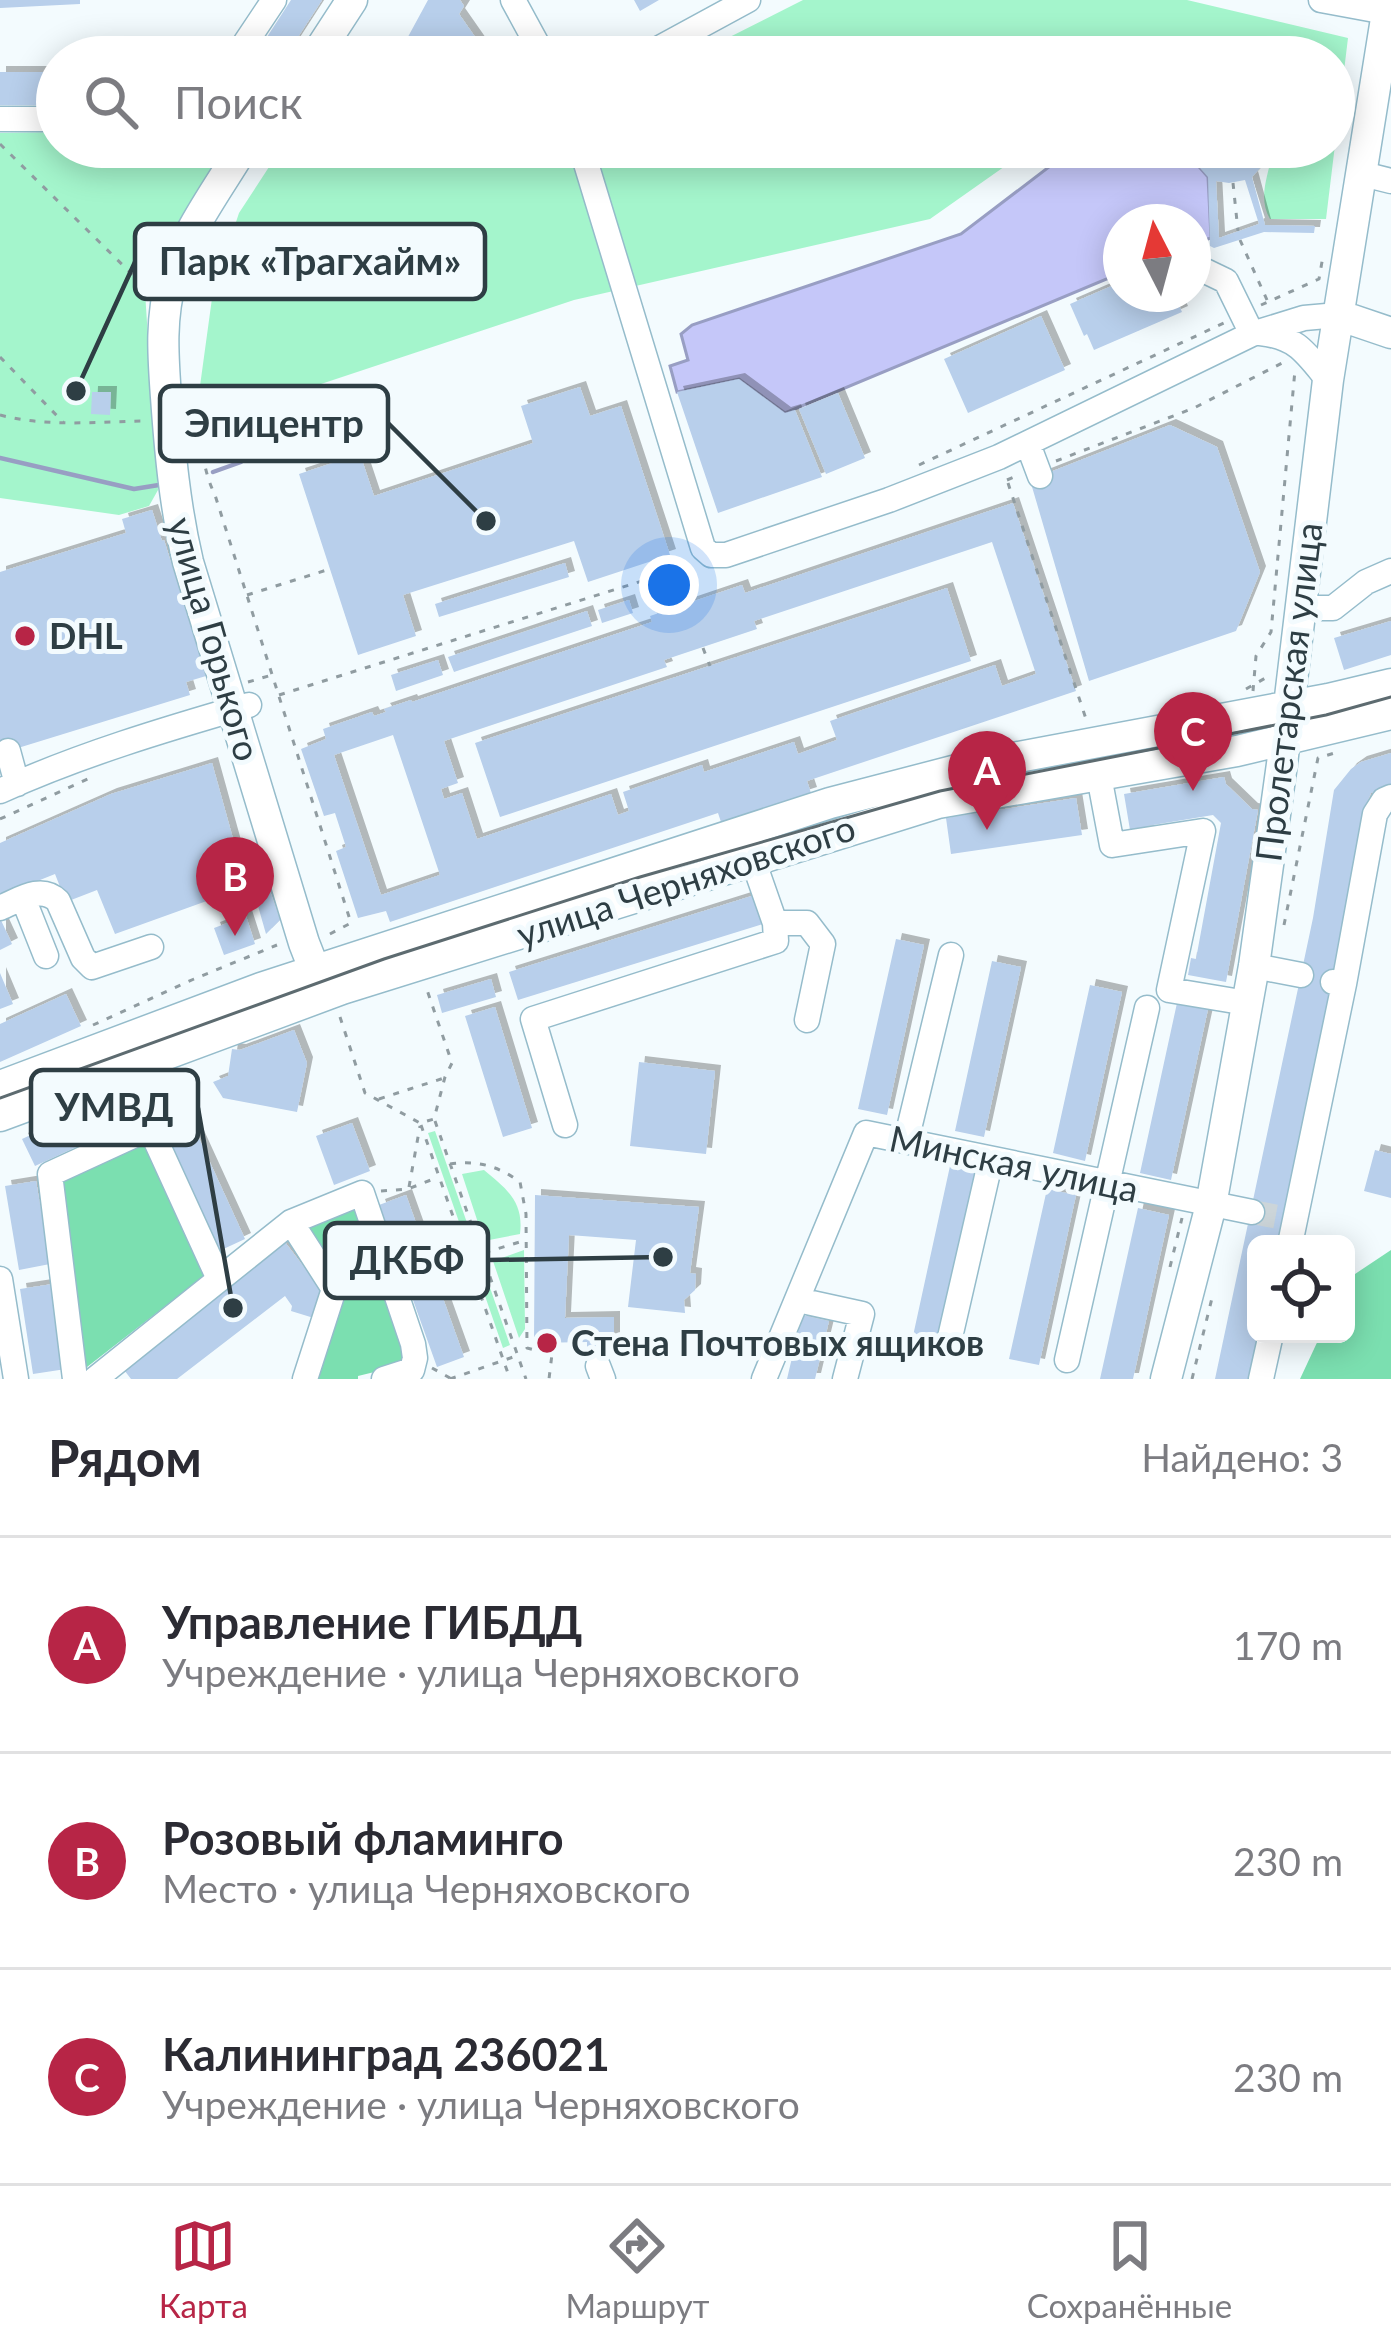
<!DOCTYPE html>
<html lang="ru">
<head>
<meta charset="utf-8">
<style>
  body { margin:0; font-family:Lato,sans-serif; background:#f7f7f7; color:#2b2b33 }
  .controls { position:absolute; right:36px; bottom:36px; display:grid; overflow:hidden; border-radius:18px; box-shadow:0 6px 30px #0003 }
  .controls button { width:108px; height:108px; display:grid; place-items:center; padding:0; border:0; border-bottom:3px solid #e1e1e2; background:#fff; color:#2b2b33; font:60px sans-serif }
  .compass { position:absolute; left:1103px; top:204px; width:108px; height:108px; border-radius:50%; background:#fff; box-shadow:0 6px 30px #0003; rotate:354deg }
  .you { position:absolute; left:669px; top:585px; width:42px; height:42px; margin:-30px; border:9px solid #fff; border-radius:50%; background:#1a73e8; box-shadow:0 0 0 18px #1a73e833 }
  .badge { display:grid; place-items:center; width:78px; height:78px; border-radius:50%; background:#b72546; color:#fff; font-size:39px; font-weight:700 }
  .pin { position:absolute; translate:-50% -99px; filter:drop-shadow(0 3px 6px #0008) }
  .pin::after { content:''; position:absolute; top:63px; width:42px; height:36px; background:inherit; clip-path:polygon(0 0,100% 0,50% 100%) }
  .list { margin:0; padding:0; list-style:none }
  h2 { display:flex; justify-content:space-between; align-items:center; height:156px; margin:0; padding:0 48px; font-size:51px }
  h2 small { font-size:39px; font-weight:400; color:#7c7c81 }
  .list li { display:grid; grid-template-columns:78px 1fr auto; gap:36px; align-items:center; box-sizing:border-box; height:216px; padding:0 48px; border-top:3px solid #e1e1e2 }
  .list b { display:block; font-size:45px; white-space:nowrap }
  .list p { margin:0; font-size:39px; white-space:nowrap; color:#7c7c81 }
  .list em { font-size:39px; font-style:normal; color:#7c7c81 }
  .icon { flex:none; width:66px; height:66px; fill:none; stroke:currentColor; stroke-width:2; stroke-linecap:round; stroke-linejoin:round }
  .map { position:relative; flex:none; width:1391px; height:1379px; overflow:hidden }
  .search { position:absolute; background:#fff; box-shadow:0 6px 30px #0003; left:36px; right:36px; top:36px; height:132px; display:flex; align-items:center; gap:30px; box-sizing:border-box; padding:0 42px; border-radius:66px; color:#7c7c81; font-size:45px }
  .sheet { height:804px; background:#fff }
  nav { display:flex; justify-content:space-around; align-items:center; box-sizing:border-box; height:168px; border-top:3px solid #e1e1e2; background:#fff; font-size:33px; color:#7c7c81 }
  nav a { display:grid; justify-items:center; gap:6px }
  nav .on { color:#b72546 }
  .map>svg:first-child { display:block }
  .green { fill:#a4f5cc }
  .forest { fill:#7bdfb0 }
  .water { fill:#c5c7f9; stroke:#989ec3; stroke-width:3 }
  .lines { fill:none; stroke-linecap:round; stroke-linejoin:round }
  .stream { stroke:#989ec3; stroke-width:4.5 }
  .building { fill:#b8cfeb; fill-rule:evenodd; filter:url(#shadow) }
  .minor-tunnel { stroke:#ccd5d9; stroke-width:24; stroke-dasharray:24 12; stroke-linecap:butt }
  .minor-casing { stroke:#95bccb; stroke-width:27 }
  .major-casing { stroke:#95bccb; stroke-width:33 }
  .path { stroke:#909ca1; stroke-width:3; stroke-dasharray:6 9; stroke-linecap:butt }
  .minor { stroke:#fff; stroke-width:24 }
  .major { stroke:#fff; stroke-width:30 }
  .tram { stroke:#5d6b70; stroke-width:3 }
  .poi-dot { fill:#b72546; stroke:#f3fbfe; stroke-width:4.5 }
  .labels { text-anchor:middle; stroke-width:10; stroke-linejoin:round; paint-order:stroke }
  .poi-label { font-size:36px; font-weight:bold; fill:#2e3e44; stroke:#f3fbfe; text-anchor:start }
  .street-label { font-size:36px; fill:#2e3e44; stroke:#f3fbfe }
  .leader { fill:none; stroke:#2e3e44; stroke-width:4.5 }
  .callout-dot { fill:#2e3e44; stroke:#f3fbfe; stroke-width:4.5 }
  .callout { fill:#f3fbfe; stroke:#2e3e44; stroke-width:4.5 }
  .callout-label { font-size:39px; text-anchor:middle; font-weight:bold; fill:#2e3e44 }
</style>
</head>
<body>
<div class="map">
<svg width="1391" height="1379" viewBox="0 0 1391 1379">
  <defs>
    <filter id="shadow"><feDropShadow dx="6" dy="-6" stdDeviation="0" flood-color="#0004"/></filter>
  </defs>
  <rect width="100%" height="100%" fill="#f3fbfe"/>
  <path class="green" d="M803,0H1187L1348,38L1326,219H1270C1257,196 1269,175 1273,149L1276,147H1334V57H1289L1261,40H1216L1160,57H690Z
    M57,132V147H222L145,292L158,490L149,506L119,515L0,498V133Z
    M282,147H1032L930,219L574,300L243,410L200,386L213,291L239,213Z
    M435,1131L473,1240L466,1242L428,1133Z
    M484,1170C507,1189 524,1202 520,1234L484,1241L462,1174Z
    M524,1250L525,1329L519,1338L493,1261Z
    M481,1262L510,1345L503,1348L474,1264Z"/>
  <path class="forest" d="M145,1136L204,1276L78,1374L58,1179Z
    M357,1201L404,1341L403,1365L358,1376V1379H309L342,1285L306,1225Z
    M1391,1250V1379H1300L1321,1334H1346V1280Z"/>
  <path class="water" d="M1075,147H1190L1193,160L1208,177L1211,238L1193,244V222H1121V273L785,413L739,379L677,392L670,366L688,360L681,334L692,325L961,234Z"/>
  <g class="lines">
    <path class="stream" d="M0,458L134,489L165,484
      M213,472L241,462"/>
  </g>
  <path class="building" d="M0,0H80V4L0,8Z
    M291,0H322L285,57H254Z
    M428,0H460L464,6L459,14L489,57H397Z
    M634,0H659L640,11Z
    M0,72H57V105H0Z
    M1190,147H1211L1216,156H1221L1226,162L1237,161L1245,154L1248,147H1271L1267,160L1252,177L1265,225L1315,226L1314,233L1264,232L1214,248L1210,246L1208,177L1193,160ZM1245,180L1259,224L1219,238L1216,181L1229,183Z
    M1121,282V294H1174L1182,312L1094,350L1087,334L1084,336L1070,304Z
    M1041,316L1065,370L968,413L944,359Z
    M739,379L785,413L795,410L822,477L718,513L677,392Z
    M580,387L590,416L621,406L670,555L588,582L574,541L403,595L416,636L358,655L299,474L360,454L374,496L533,443L521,406Z
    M92,392H111L110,415L91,414Z
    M838,393L865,458L826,474L799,409Z
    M1170,425L1217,447L1260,572L1236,631L1089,681L1030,480Z
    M1013,503L1076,691L807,781L811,793L721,822L718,813L390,922L386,911L358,918L336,851L346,847L335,813L324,816L301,749L326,739L323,729L372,712L374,716L386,712L384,709L411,700L412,702L652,622L650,616L742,585L745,593ZM992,542L1036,674L1002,686L995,665L830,721L837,740L798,754L794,742L704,772L702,765L623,792L629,811L618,815L611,794L477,839L462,793L444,799L441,789L458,783L444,741L667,667L664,660L757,629L754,621ZM393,735L440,875L381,895L334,755Z
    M152,510L162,541L164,540L206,676L186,682L190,695L5,752L0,750V572L126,533L122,519Z
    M565,563L569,577L439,617L435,604Z
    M947,588L971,661L500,817L475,743Z
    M629,600L633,613L602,623L598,610Z
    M587,611L592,626L454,672L448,657Z
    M1391,621V655L1344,670L1334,638Z
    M438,660L443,675L396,691L391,675Z
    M1391,753V787L1371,793L1365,807L1345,923L1278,1244H1256L1258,1334L1248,1379H1215L1313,918L1334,790L1351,769L1361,762Z
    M212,763L245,882L240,889L115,934L97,890L66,902L55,874L0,896V843L111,794Z
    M1224,777L1226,784L1252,809L1258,810L1226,982L1188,975L1191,958L1196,959L1221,823L1213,815L1147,826L1148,833L1131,836L1124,794Z
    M1076,798L1082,835L951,854L946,818Z
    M269,888L280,920L266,934L254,892Z
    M755,895L763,924L518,1000L509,972Z
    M246,916L255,944L224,955L214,928Z
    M0,918L12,944L0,950Z
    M896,939L924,945L887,1115L858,1109Z
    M992,961L1021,967L984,1137L955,1131Z
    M0,973L13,1004L0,1009Z
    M491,979L496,997L442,1013L437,995Z
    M1090,985L1122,992L1085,1161L1053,1153Z
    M66,994L81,1026L0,1062V1024Z
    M1177,1003L1208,1009L1171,1180L1140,1173Z
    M495,1007L532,1128L503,1137L465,1016Z
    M294,1030L307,1063L297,1112L223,1098L213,1082L228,1076L232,1049L240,1050Z
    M639,1062L715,1071L706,1154L630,1146Z
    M137,1085L150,1113L35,1166L22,1139Z
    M191,1121L245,1239L217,1252L163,1133Z
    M352,1123L370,1171L334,1185L316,1136Z
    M1375,1150L1391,1154V1198L1364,1191Z
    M950,1166L981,1173L943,1343L913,1336Z
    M36,1181L50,1264L19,1270L5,1186Z
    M1047,1189L1076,1195L1039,1365L1009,1359Z
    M406,1195L464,1357L437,1367L379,1205Z
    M535,1195L699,1207L690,1273L696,1274L695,1290L684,1300L685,1313L628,1307L636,1240L569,1235L565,1318L614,1317V1348H587V1342L534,1343Z
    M1138,1208L1169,1215L1133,1379H1100Z
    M284,1241L323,1292L317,1319L291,1311L292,1306L285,1296L177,1379H131L121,1366Z
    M53,1284L66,1369L33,1374L20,1289Z
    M802,1315L829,1321L815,1379H787Z"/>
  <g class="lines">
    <path class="minor-tunnel" d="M1252,1212L1284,1218"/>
    <defs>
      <path id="minor" d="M513,0L544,57
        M1321,0L1386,12
        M236,57L274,0
        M643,57L748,0
        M0,119H57
        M581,147L703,548L711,555H726L889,500L999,457L1252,334L1304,318L1338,315
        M1359,173L1391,181
        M1201,269L1226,281L1252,334
        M1260,333C1297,337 1306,353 1328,380
        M1028,444L1040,476
        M1300,608H1333L1366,582L1391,571
        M8,751L17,784
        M1099,776L1112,845L1203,831L1169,990L1247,1003
        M0,791C79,755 166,729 249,705
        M23,898L46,956
        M0,908C19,900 41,884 58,901L83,958L92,967L151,947
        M775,923H807L823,944L807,1020
        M1254,966L1301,975
        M1333,982L1344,984L1375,814L1384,800L1391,797
        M565,1125L533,1019L776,941L775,923L753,860
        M906,1141L951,955
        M291,1222L334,1289L305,1379
        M1290,1244L1344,984
        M0,1279L16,1379
        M798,1300L862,1314L845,1379
        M948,1346L991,1159
        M1067,1360L1147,1008
        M598,1366L603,1379
        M75,1379L50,1174L150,1128L219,1279
        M95,1379L291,1222L362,1193L413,1344L415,1358L412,1370L384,1379
        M764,1379L866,1133L1252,1212
        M1261,1379L1271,1334"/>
      <path id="major" d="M315,57L352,0
        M243,147C218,189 186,231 172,277C160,317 163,356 166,397C170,453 175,507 188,562L304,943L320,984
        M1338,315L1391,333
        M0,1086L261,988L830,803L976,765L1328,699L1391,684
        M0,1116L342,989L938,803L1237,751L1391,714
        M1166,1379L1211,1205L1254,966L1282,764L1328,380L1389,0"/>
    </defs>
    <use href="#minor" class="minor-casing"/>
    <use href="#major" class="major-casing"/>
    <path class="path" d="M0,144L146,288
      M1233,183L1238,231
      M1240,240L1267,300
      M1261,305L1319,279L1323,256
      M0,357L63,422
      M204,409C198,436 203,471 215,495L351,923L326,936
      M0,415C46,427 94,422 141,421
      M1056,461L1194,408L1284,362
      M919,465L1226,322
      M1007,480L1019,475
      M1008,483L1086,719
      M675,573L682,591
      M247,595L330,569
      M703,648L710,666
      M248,682L272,675
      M1246,689L1269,676
      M1253,691L1256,656L1271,632L1295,370
      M279,695L674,571L694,568
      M0,819L90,778
      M1284,925L1318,758L1341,751
      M340,1017L365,1093L420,1123L434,1119L445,1077L452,1063L426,987
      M93,1025L194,979L277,945
      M379,1099L444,1078
      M435,1121L526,1379
      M421,1125L510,1379
      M450,1164C478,1160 498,1166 520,1182L526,1214L527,1348L552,1354L549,1379
      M409,1187L420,1126
      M381,1191L408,1189L436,1178
      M470,1257L523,1241
      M1170,1267L1182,1218
      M432,1368L450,1378
      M450,1379L516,1356
      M1192,1379L1213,1294"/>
    <use href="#minor" class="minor"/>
    <use href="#major" class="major"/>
    <path class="tram" d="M0,1098L384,959L640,877L940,791L1326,715L1391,697"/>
  </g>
  <g class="poi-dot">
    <circle cx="25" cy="636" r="12"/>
    <circle cx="547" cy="1343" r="12"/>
  </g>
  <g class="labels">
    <g class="poi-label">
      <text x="49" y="649">DHL</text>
      <text x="571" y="1356">Стена Почтовых ящиков</text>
    </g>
    <g class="street-label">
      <text transform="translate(214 639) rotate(74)" y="13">улица Горького</text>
      <text transform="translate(1289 692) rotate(-83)" y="13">Пролетарская улица</text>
      <text transform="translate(686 881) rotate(-18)" y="13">улица Черняховского</text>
      <text transform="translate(1014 1164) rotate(12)" y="13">Минская улица</text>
    </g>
  </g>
  <path class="leader" d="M76 391L135 262M486 521L388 423M233 1308L198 1108M663 1257L488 1260"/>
  <g class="callout-dot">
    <circle cx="76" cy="391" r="12"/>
    <circle cx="486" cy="521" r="12"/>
    <circle cx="233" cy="1308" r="12"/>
    <circle cx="663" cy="1257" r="12"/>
  </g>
  <g class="callout">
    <rect x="135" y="224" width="350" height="75" rx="12"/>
    <rect x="160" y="386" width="228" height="75" rx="12"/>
    <rect x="31" y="1070" width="167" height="75" rx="12"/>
    <rect x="325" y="1223" width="163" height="75" rx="12"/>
  </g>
  <g class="callout-label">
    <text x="310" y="275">Парк «Трагхайм»</text>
    <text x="274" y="437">Эпицентр</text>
    <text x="114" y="1121">УМВД</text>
    <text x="407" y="1274">ДКБФ</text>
  </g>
</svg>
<div class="controls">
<button><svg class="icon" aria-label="locate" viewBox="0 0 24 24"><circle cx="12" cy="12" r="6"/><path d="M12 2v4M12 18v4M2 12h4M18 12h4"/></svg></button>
</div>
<svg class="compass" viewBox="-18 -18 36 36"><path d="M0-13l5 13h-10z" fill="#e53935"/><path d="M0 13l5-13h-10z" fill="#7c7c81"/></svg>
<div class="you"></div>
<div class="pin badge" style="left:987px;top:830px">A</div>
<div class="pin badge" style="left:235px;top:936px">B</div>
<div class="pin badge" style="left:1193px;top:791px">C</div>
<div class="search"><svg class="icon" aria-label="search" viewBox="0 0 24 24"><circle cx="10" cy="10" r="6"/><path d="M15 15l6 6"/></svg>Поиск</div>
</div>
<section class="sheet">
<h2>Рядом<small>Найдено: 3</small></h2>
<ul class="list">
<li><span class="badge">A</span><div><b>Управление ГИБДД</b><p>Учреждение · улица Черняховского</p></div><em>170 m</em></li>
<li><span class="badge">B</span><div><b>Розовый фламинго</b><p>Место · улица Черняховского</p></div><em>230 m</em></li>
<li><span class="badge">C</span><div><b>Калининград 236021</b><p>Учреждение · улица Черняховского</p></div><em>230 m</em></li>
</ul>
</section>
<nav>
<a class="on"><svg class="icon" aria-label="map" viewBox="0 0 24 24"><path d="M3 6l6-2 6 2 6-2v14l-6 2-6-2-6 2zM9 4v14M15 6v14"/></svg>Карта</a>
<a><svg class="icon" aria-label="directions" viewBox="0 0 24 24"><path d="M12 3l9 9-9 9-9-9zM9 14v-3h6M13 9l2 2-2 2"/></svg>Маршрут</a>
<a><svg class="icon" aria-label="saved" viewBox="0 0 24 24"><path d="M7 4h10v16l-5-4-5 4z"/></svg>Сохранённые</a>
</nav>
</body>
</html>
